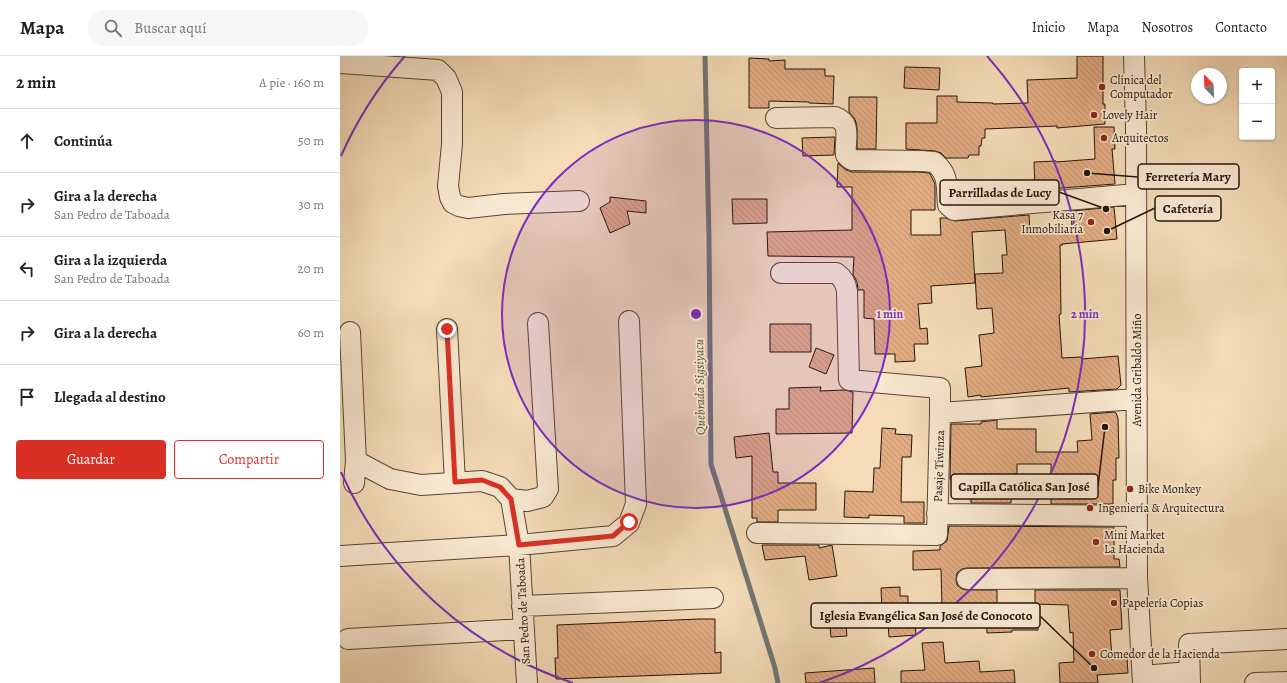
<!DOCTYPE html>
<html lang="es">
<head>
<meta charset="utf-8">
<style>
  body { margin:0; font-family:Alegreya,serif; background:#f6f6f6; color:#202124 }
  .controls { position:absolute; right:12px; top:12px; display:grid; overflow:hidden; border-radius:4px; box-shadow:0 1px 3px #0004 }
  .controls button { width:36px; height:36px; display:grid; place-items:center; padding:0; border:0; border-bottom:1px solid #e0e0e0; background:#fff; color:#202124; font:20px sans-serif }
  .compass { position:absolute; left:851px; top:12px; width:36px; height:36px; border-radius:50%; background:#fff; box-shadow:0 1px 3px #0004; rotate:337deg }
  .stop { position:absolute; width:12px; height:12px; margin:-9px; border:3px solid #d93025; border-radius:50%; background:#fff }
  .stop.end { background:#d93025; border-color:#fff; box-shadow:0 1px 4px #0008 }
  .list { margin:0; padding:0; list-style:none }
  h2 { display:flex; justify-content:space-between; align-items:center; height:52px; margin:0; padding:0 16px; font-size:17px }
  h2 small { font-size:13px; font-weight:400; color:#757577 }
  .list li { display:grid; grid-template-columns:26px 1fr auto; gap:12px; align-items:center; box-sizing:border-box; height:64px; padding:0 16px; border-top:1px solid #e0e0e0 }
  .list b { display:block; font-size:15px; white-space:nowrap }
  .list p { margin:0; font-size:13px; white-space:nowrap; color:#757577 }
  .list em { font-size:13px; font-style:normal; color:#757577 }
  .actions { display:flex; gap:8px; padding:12px 16px }
  .actions a { flex:1; padding:9px 0; border:1px solid #d93025; border-radius:4px; text-align:center; font-size:14px; color:#d93025 }
  .actions .main { background:#d93025; color:#fff }
  .icon { flex:none; width:22px; height:22px; fill:none; stroke:currentColor; stroke-width:2; stroke-linecap:round; stroke-linejoin:round }
  .map { position:relative; flex:none; width:947px; height:627px; overflow:hidden }
  header { display:flex; align-items:center; gap:24px; box-sizing:border-box; height:56px; padding:0 20px; background:#fff; border-bottom:1px solid #e0e0e0 }
  header strong { font-size:19px }
  nav { display:flex; gap:22px; margin-inline-start:auto; font-size:14px }
  .search { width:280px; height:36px; background:#f6f6f6; display:flex; align-items:center; gap:10px; box-sizing:border-box; padding:0 14px; border-radius:22px; color:#757577; font-size:15px }
  main { display:flex }
  aside { flex:1; background:#fff }
  .map>svg:first-child { display:block }
  .lines { fill:none; stroke-linecap:round; stroke-linejoin:round }
  .stream { stroke:#707673; stroke-width:5 }
  .building { fill:url(#building-back-hatch); stroke:#241408 }
  .minor-casing { stroke:#584634; stroke-width:22 }
  .minor { stroke:#f8e8d1; stroke-width:20 }
  .route { stroke:#d93025; stroke-width:5 }
  .ring { fill:none; stroke:#7b2cbf; stroke-width:2 }
  .poi-dot { fill:#8f2418; stroke:#f8e8d1; stroke-width:1.5 }
  .labels { text-anchor:middle; stroke-width:3.5; stroke-linejoin:round; paint-order:stroke }
  .poi-label { font-size:12px; fill:#241408; stroke:#f8e8d1; text-anchor:start }
  .street-label { font-size:12px; fill:#241408; stroke:#f8e8d1 }
  .water-label { font-size:13px; font-style:italic; fill:#504d47; stroke:#f8e8d1 }
  .centre { fill:#7b2cbf; stroke:#f8e8d1; stroke-width:2 }
  .ring-label { font-size:12px; text-anchor:middle; font-weight:bold; fill:#7b2cbf; stroke:#f8e8d1; stroke-width:3.5; stroke-linejoin:round; paint-order:stroke }
  .leader { fill:none; stroke:#241408; stroke-width:1.5 }
  .callout-dot { fill:#241408; stroke:#f8e8d1; stroke-width:1.5 }
  .callout { fill:#f8e8d1; stroke:#241408; stroke-width:1.5 }
  .callout-label { font-size:13px; text-anchor:middle; font-weight:bold; fill:#241408 }
</style>
</head>
<body>
<header>
<strong>Mapa</strong>
<div class="search"><svg class="icon" aria-label="search" viewBox="0 0 24 24"><circle cx="10" cy="10" r="6"/><path d="M15 15l6 6"/></svg>Buscar aquí</div>
<nav><a>Inicio</a><a>Mapa</a><a>Nosotros</a><a>Contacto</a></nav>
</header>
<main>
<aside>
<h2>2 min<small>A pie · 160 m</small></h2>
<ul class="list">
<li><svg class="icon" aria-label="ahead" viewBox="0 0 24 24"><path d="M12 20V5M6 11l6-6 6 6"/></svg><div><b>Continúa</b></div><em>50 m</em></li>
<li><svg class="icon" aria-label="right" viewBox="0 0 24 24"><path d="M7 20v-9h11M14 6l5 5-5 5"/></svg><div><b>Gira a la derecha</b><p>San Pedro de Taboada</p></div><em>30 m</em></li>
<li><svg class="icon" aria-label="left" viewBox="0 0 24 24"><path d="M17 20v-9H6M10 6l-5 5 5 5"/></svg><div><b>Gira a la izquierda</b><p>San Pedro de Taboada</p></div><em>20 m</em></li>
<li><svg class="icon" aria-label="right" viewBox="0 0 24 24"><path d="M7 20v-9h11M14 6l5 5-5 5"/></svg><div><b>Gira a la derecha</b></div><em>60 m</em></li>
<li><svg class="icon" aria-label="arrive" viewBox="0 0 24 24"><path d="M6 21V4h12l-3 4 3 4H6"/></svg><div><b>Llegada al destino</b></div></li>
</ul>
<div class="actions"><a class="main">Guardar</a><a>Compartir</a></div>
</aside>
<div class="map">
<svg width="947" height="627" viewBox="0 0 947 627">
  <defs>
    <pattern id="building-back-hatch" width="6" height="6" patternUnits="userSpaceOnUse"><rect width="6" height="6" fill="#e3ac83"/><path d="M-1 5l2 2M0 0l6 6M5-1l2 2" fill="none" stroke="#c39370"/></pattern>
  </defs>
  <rect width="100%" height="100%" fill="#f4dcb8"/>
  <filter id="stains"><feTurbulence type="fractalNoise" baseFrequency=".005" numOctaves="4"/><feColorMatrix values="0 0 0 0 .2 0 0 0 0 .09 0 0 0 0 .02 0 0 0 .5 -.17"/></filter>
  <radialGradient id="worn" r=".72"><stop offset=".6" stop-color="#630" stop-opacity="0"/><stop offset="1" stop-color="#630" stop-opacity=".3"/></radialGradient>
  <g class="lines">
    <path class="stream" d="M365,0L369,182L371,408L435,612L438,627"/>
  </g>
  <path class="building" d="M737,0H763V48H765V68L717,72V70L645,73V82H642L641,90H639V99H629L628,102H606L601,97L595,95L566,93V67H597V40H617V46L653,47V48L688,47L687,24L737,22Z
    M409,2L429,3V5L445,4V13H485V20H494L493,48L469,47V46L429,45V52H409Z
    M565,11L600,12L599,34L564,32Z
    M509,41H537L536,93H517V71L515,63L509,56Z
    M754,71H774L775,93H772L775,128L695,134L694,106L716,105V106L755,103Z
    M495,81L494,99L463,100L462,82Z
    M498,107L506,114L512,116H580L589,117L590,118L595,128V154H571V179H601L600,162H606L615,165L689,159L690,175L732,171L731,155L774,151L777,183L722,188L723,189H720L721,258L719,259L722,302L741,301L742,303L778,300L781,329L777,333L729,336V332L641,341V339L628,341L625,312L642,310L639,279L654,277L652,252L637,253L635,218L663,217L662,199H667L665,174L632,176L635,227L591,230L592,247L578,248L580,273L587,272L588,288H574L575,305L555,306V298H535L534,263L524,262V234H518L517,226L513,218L514,201L428,200L427,176L512,174V131H497Z
    M270,141L306,145V157L287,155L290,168L270,177L260,152L270,146Z
    M392,143H427V167L393,168Z
    M430,268H471V296H430Z
    M476,292L494,299L486,318L469,311Z
    M481,331L480,335L505,334L513,336L512,377L436,378V353H449V332Z
    M774,356L776,357L778,362L779,402H776V424H773V448H711V408H677V418H672L671,447H631V423H610L611,368H641V366L657,364V373H696V396H738L737,385L752,384L750,358Z
    M542,372L556,373L555,378L572,379L571,401H562L561,446H584V467H564V460L529,459V462L504,461L505,435L533,436L534,412H540Z
    M429,377L433,416H438V427H476V454H438V466H417V462H412V400L396,402L394,381Z
    M609,470L774,471V503H779L780,511L627,512L622,513L617,517L616,523L617,529L622,533L627,534H657V550H698V574H672V576L647,577L646,550L602,552L601,513L573,514V495L600,494V490L607,485Z
    M422,489H479V492L492,489L497,520L469,524L465,500L425,504Z
    M560,531V540H568V554H574L576,579L549,581L547,554L542,555L541,532Z
    M695,534H780L782,573L770,574L772,603L787,602L788,617L757,619L758,627H720L719,607L734,606L733,576L730,577L728,549L695,548Z
    M505,558L507,580L491,581L489,559Z
    M359,563H375V597L381,596V617L216,623L215,602H218L217,569Z
    M603,586L605,607L639,605L640,616L674,614L675,627H561V615L585,614L582,587Z
    M534,612L535,627H466L465,617Z"/>
  <g class="lines">
    <defs>
      <path id="minor" d="M794,0L796,70L797,522L803,627
        M0,7L98,14L106,22L112,36V88L108,130L110,141L113,147L119,150L128,152L164,148L239,145
        M436,62L495,61C513,67 504,85 506,99L509,102L512,104L581,105L594,106C610,119 606,131 608,149L614,154L796,138
        M441,217H496C503,222 506,227 507,235L509,324L600,332V357
        M107,273L115,426
        M10,276L16,405L14,427
        M16,405L50,423L81,429L142,425L160,431L171,443L179,489L187,627
        M171,443L187,445L203,441L208,433L198,267
        M597,458L797,460
        M417,477L597,479L600,357L797,343
        M0,500L179,489L273,480L289,467L296,448L289,265
        M627,523L797,522
        M182,550L373,542
        M8,583L184,573
        M803,620L849,616
        M850,627L849,588L947,583
        M915,627L947,626"/>
    </defs>
    <use href="#minor" class="minor-casing"/>
    <use href="#minor" class="minor"/>
  </g>
  <g class="lines">
    <path class="route" d="M107,273L115,426L142,424L160,431L171,443L179,489L273,480L289,466"/>
  </g>
  <circle cx="356" cy="258" r="194" fill="#7b2cbf" fill-opacity=".12"/>
  <g class="ring">
    <circle cx="356" cy="258" r="194"/>
    <path d="M233 627A389 389 0 0 1 1 416M1 100A389 389 0 0 1 65 0M647 0A389 389 0 0 1 479 627"/>
  </g>
  <g class="poi-dot">
    <circle cx="762" cy="31" r="4"/>
    <circle cx="754" cy="59" r="4"/>
    <circle cx="764" cy="82" r="4"/>
    <circle cx="751" cy="166" r="4"/>
    <circle cx="790" cy="433" r="4"/>
    <circle cx="750" cy="452" r="4"/>
    <circle cx="756" cy="486" r="4"/>
    <circle cx="774" cy="547" r="4"/>
    <circle cx="752" cy="598" r="4"/>
  </g>
  <g class="labels">
    <g class="poi-label">
      <text x="770" y="28">Clínica del<tspan x="770" dy="14">Computador</tspan></text>
      <text x="762" y="63">Lovely Hair</text>
      <text x="772" y="86">Arquitectos</text>
      <text x="743" y="163" text-anchor="end">Kasa 7<tspan x="743" dy="14">Inmobiliaría</tspan></text>
      <text x="798" y="437">Bike Monkey</text>
      <text x="758" y="456">Ingeniería &amp; Arquitectura</text>
      <text x="764" y="483">Mini Market<tspan x="764" dy="14">La Hacienda</tspan></text>
      <text x="782" y="551">Papelería Copias</text>
      <text x="760" y="602">Comedor de la Hacienda</text>
    </g>
    <g class="street-label">
      <text transform="translate(797 314) rotate(-90)" y="4">Avenida Gribaldo Miño</text>
      <text transform="translate(599 410) rotate(-88)" y="4">Pasaje Tiwinza</text>
      <text transform="translate(183 555) rotate(-93)" y="4">San Pedro de Taboada</text>
    </g>
    <g class="water-label">
      <text transform="translate(359 331) rotate(-91)" y="5">Quebrada Sigsiyacu</text>
    </g>
  </g>
  <circle cx="356" cy="258" r="6" class="centre"/>
  <g class="ring-label">
    <text x="550" y="262">1 min</text>
    <text x="745" y="262">2 min</text>
  </g>
  <path class="leader" d="M747 117L798 121M766 153L719 136M767 175L815 152M765 371L758 430M754 612L700 560"/>
  <g class="callout-dot">
    <circle cx="747" cy="117" r="4"/>
    <circle cx="766" cy="153" r="4"/>
    <circle cx="767" cy="175" r="4"/>
    <circle cx="765" cy="371" r="4"/>
    <circle cx="754" cy="612" r="4"/>
  </g>
  <g class="callout">
    <rect x="798" y="108" width="101" height="25" rx="4"/>
    <rect x="600" y="124" width="119" height="25" rx="4"/>
    <rect x="815" y="140" width="66" height="25" rx="4"/>
    <rect x="611" y="418" width="147" height="25" rx="4"/>
    <rect x="471" y="547" width="229" height="25" rx="4"/>
  </g>
  <g class="callout-label">
    <text x="848" y="125">Ferretería Mary</text>
    <text x="660" y="141">Parrilladas de Lucy</text>
    <text x="848" y="157">Cafetería</text>
    <text x="684" y="435">Capilla Católica San José</text>
    <text x="586" y="564">Iglesia Evangélica San José de Conocoto</text>
  </g>
  <rect width="100%" height="100%" filter="url(#stains)"/>
  <rect width="100%" height="100%" fill="url(#worn)"/>
</svg>
<div class="controls">
<button>+</button>
<button>−</button>
</div>
<svg class="compass" viewBox="-18 -18 36 36"><path d="M0-13l5 13h-10z" fill="#e53935"/><path d="M0 13l5-13h-10z" fill="#757577"/></svg>
<div class="stop" style="left:289px;top:466px"></div>
<div class="stop end" style="left:107px;top:273px"></div>
</div>
</main>
</body>
</html>
